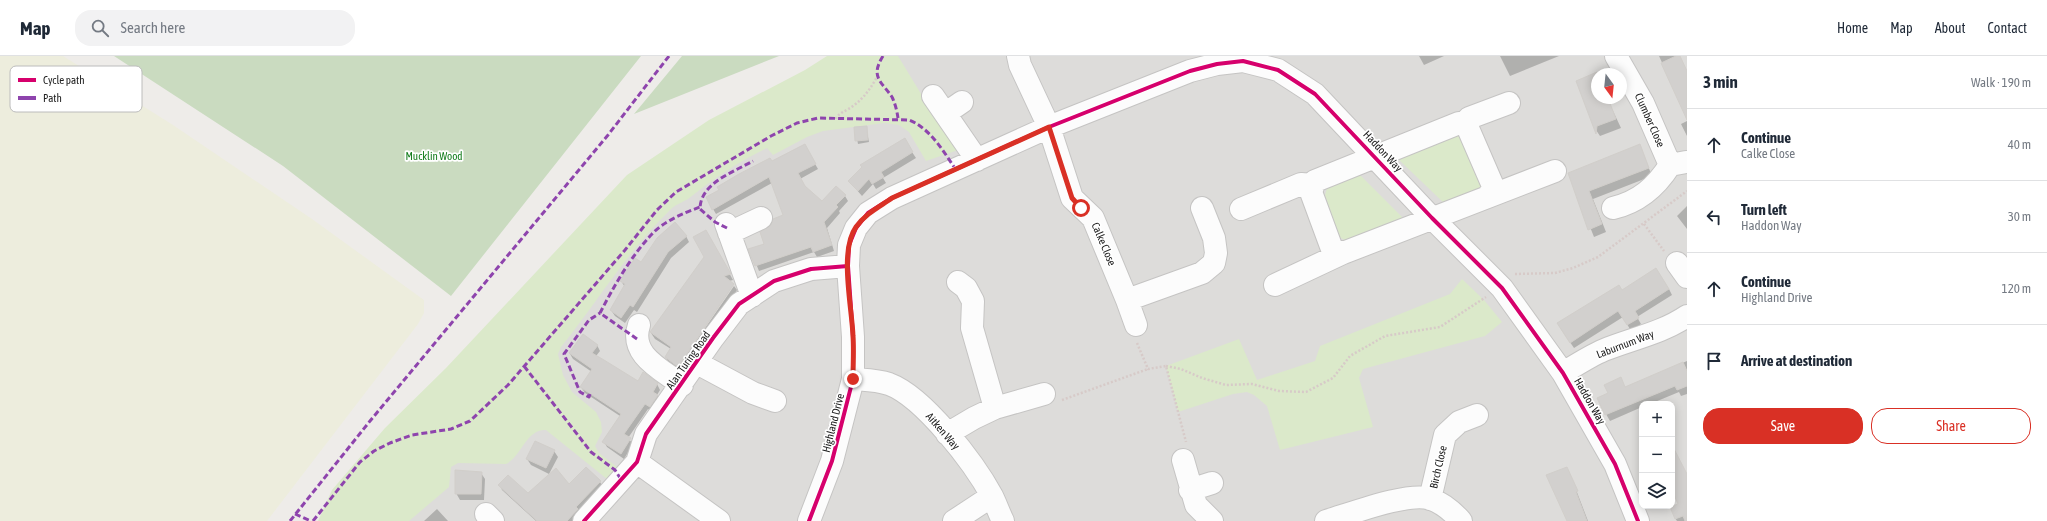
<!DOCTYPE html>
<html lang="en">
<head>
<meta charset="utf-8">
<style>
  body { margin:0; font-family:"Asap Condensed",sans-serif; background:#f2f2f3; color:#1f2937 }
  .controls { position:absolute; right:12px; bottom:12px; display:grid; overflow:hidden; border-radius:8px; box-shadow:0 2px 10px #0003 }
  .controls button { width:36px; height:36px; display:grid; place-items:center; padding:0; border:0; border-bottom:1px solid #e0e1e3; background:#fff; color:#1f2937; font:20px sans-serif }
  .compass { position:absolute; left:1591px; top:12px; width:36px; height:36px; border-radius:50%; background:#fff; box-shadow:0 2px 10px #0003; rotate:165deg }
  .stop { position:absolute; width:12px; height:12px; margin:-9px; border:3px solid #d93025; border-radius:50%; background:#fff }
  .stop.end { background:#d93025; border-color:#fff; box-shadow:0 1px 4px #0008 }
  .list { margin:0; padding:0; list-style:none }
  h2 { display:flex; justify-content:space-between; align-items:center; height:52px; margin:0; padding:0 16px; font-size:17px }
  h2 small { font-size:13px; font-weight:400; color:#747a83 }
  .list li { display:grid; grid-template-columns:26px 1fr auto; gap:12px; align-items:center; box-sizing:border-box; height:72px; padding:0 16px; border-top:1px solid #e0e1e3 }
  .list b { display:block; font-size:15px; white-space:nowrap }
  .list p { margin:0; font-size:13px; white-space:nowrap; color:#747a83 }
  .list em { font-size:13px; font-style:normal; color:#747a83 }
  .actions { display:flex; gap:8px; padding:12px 16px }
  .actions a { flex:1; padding:9px 0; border:1px solid #d93025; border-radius:16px; text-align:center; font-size:14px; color:#d93025 }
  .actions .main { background:#d93025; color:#fff }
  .icon { flex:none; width:22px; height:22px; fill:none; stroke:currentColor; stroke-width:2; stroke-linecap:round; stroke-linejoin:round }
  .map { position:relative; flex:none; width:1687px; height:465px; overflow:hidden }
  header { display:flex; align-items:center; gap:24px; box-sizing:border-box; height:56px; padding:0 20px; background:#fff; border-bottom:1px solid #e0e1e3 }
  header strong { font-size:19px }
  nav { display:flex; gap:22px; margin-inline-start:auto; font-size:14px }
  .search { width:280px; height:36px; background:#f2f2f3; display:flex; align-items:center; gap:10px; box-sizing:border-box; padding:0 14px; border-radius:16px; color:#747a83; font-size:15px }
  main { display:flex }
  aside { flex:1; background:#fff }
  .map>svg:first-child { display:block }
  .residential { fill:#dddcda; fill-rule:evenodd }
  .farmland { fill:#ededdd }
  .grass { fill:#dbe9ca }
  .forest { fill:#cadbc0 }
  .shadow { fill:#0003 }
  .building { fill:#d2d0ce; stroke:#d1ceca }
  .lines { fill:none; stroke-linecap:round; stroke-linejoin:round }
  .minor-casing { stroke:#c5c4c3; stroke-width:24 }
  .path { stroke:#d7cac8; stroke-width:2.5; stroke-dasharray:2 2; stroke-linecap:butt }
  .minor { stroke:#fcfcfc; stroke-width:22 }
  .quiet { stroke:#8e44ad; stroke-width:3; stroke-dasharray:6 3; stroke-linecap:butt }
  .cycleway-casing { stroke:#fff; stroke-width:6 }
  .cycleway { stroke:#d6006c; stroke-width:4 }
  .route { stroke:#d93025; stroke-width:5 }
  .labels { text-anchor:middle; stroke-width:3.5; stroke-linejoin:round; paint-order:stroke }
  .street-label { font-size:11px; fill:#202020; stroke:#fff }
  .park-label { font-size:11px; fill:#117b1a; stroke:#fff }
  .key { fill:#fff; stroke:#bcbcbc; stroke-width:1 }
  .key-label { font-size:11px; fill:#202020 }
</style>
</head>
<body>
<header>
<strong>Map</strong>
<div class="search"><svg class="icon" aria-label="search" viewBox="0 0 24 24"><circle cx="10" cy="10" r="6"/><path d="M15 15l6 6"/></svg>Search here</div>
<nav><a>Home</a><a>Map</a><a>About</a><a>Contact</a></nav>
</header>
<main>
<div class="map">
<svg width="1687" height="465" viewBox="0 0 1687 465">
  <rect width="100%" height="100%" fill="#eeece9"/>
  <path class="residential" d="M877,0H1687V465H327L660,115ZM1597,18H1621V42H1597ZM1642,348H1672V450H1642Z"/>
  <path class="farmland" d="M0,0H63L173,69L312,163L424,244V257L418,268L267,465H0Z"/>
  <path class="grass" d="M827,0H898L926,46L961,93L926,105L909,76L899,69L884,67L823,75L807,81L773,99L767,92C738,106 713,123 688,143C683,146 677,148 672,152C629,193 598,245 561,291L558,298L563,319L572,336L596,356L601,366L602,376L595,390L599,397L617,411L607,423L546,374C526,373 522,400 506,408L458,407L451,411L449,431L409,465H318L332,434L385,372L446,312L627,119L709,64L805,14Z
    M1458,77L1486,124L1481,136L1445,148L1396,101Z
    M1358,117L1404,163L1349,186L1339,181L1325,139L1328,129Z
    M1462,223L1484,244L1502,266L1485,280L1363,313L1359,322L1373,371L1280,394L1267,350L1254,339L1247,336L1233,338L1178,356L1166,310L1239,283L1257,324L1315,305L1320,290L1450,238Z"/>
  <path class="forest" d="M114,0H641L451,240L283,110Z
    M682,0H779L634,58Z"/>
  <path class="shadow" d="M1419,0H1444L1424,9Z
    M1500,0H1559L1510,20Z
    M1659,0H1679L1687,17V61Z
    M1597,20V42H1607L1621,72L1600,80L1594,71Z
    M1687,65V80L1681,68Z
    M866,71L869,86L858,88L855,72Z
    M904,84L916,102L883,122L886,127L876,133L873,128L862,140L849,125Z
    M804,89L818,113L800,123L805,131L822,147L845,140L848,145L839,155L840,157L827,172L834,195L817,201L814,196L759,215L750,193L765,188L784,160L772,127L716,158L713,153L771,106Z
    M1640,90L1652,120L1593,143L1606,176L1594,181L1569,118Z
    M1687,150V173L1677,160Z
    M706,175L733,224L729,225L734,229H732L676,312L669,307L666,301L671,293L655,283L651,277L676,240L678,241L705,201Z
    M686,180L689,186L671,202L637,256L634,254L625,267L615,260L611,254L625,231L621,225L642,207Z
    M734,230L737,234L681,316L677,313Z
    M1669,233L1672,239L1637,261L1641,268L1631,275L1623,261L1574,292L1561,273L1622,235Z
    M597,289L600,295L596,300L638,327L657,328L660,334L657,339L660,345L653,356L648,353L628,382L633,388L624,403L607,391L604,386L620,360L585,337L581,331L592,316L573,303L570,298Z
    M1687,305V338L1681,340L1679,336L1650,348H1642V351L1610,365L1606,358L1625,332Z
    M1672,391L1687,420V465H1677L1675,462L1679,449L1672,432Z
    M554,395L558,401L549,418L531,409L527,403Z
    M481,417L485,423L484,444H460L456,437Z
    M1570,418L1588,465H1568Z
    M600,426L603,431L574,465H536L502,434L500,429L528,438L569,429Z
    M437,453L448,465H424Z"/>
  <path class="building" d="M1676,0H1680L1687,15V64L1661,7Z
    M1597,16V42H1608L1616,63L1597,70L1596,78L1576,25Z
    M867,70L868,84L855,85L854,71Z
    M905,82L913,96L881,116L884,121L872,128L869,123L858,135L848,125L862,111L860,109Z
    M805,88L816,108L798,117L805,130L822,145L836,130L846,139L836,149L838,151L824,166L832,189L813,196L811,191L755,210L748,193L764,188L760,176L771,169L773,163L783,159L769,121L712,154L706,141L719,134L717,131L739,118L770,102L772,105Z
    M1640,88L1649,112L1589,135L1602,168L1588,174L1568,117Z
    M675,166L687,180L668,196L633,251L630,249L621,262L610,254L625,228L620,225L635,202L641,206L657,182Z
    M706,174L731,218L724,220L734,228L678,311L665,301L671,291L650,276L704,201L693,181Z
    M1656,212L1669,233L1635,255L1639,262L1627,269L1618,255L1570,287L1557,267L1619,229L1622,234Z
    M583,278L598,289L592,297L604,304L638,325L643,316L658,327L653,336L658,339L650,351L645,348L624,378L631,382L621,398L602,386L621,358L580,331L592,313L569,297Z
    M1683,306L1687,315V330L1677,334L1675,330L1605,359L1597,342L1608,337L1604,329L1621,321L1625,331Z
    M535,385L555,394L546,412L526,403Z
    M1672,389L1687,418V465H1685L1683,460L1675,463L1670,451L1678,448L1672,434Z
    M586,411L601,425L576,451L578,453L567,465H537L498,429L508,419L528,437L556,412L569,428Z
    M1567,411L1578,435L1576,436L1587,465H1567L1546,419Z
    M455,414L482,416L481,438H455Z"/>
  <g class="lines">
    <defs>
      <path id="minor" d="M1018,0L1020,9L1049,71L1072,142L1093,162L1127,244L1136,269
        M1616,0L1643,47L1670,109
        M933,40L977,104
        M946,57L962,46
        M1464,69L1469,62L1509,47
        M1489,140L1493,130L1467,70L1459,67L1315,125L1311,136L1332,193L1343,197L1555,115
        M1613,152C1639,146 1656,131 1670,109L1686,106
        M1241,153L1301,128L1313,129
        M726,168L752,240
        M729,177L761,162
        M1677,207L1687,221
        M958,226L966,232L973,245L972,272L995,352
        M1275,229L1343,197
        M1127,244L1202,217L1214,207L1216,197L1214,182L1202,152
        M639,269C629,299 661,313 682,329
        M697,307L753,337L775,345
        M1563,317C1576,309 1590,300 1604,294C1631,283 1662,277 1687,260
        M853,323C865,324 877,324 889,328C924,341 974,407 992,440C996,448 999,457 1003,465
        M947,378L974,362L995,352L1044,338
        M1183,404L1196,449L1212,465
        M637,406L719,465
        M1190,434L1212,427
        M1430,443L1445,379L1459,366L1477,359
        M486,458L493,465
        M584,465L637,406L646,378L713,282L739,248L774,225L811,213L848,210
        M809,465L832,405L853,323V281L848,210L849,189L856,172L868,157L892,142L1049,71L1190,15L1217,8L1243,5L1278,14L1315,38L1432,162L1502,232L1563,317L1615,408L1638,465
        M954,465L992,440
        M1326,465C1350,458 1409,435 1431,443C1442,447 1453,456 1461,465"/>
    </defs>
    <use href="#minor" class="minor-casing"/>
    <path class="path" d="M836,63C839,56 847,55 853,50C864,42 871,32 877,21
      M1644,168L1664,195
      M1515,218L1555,217L1573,212L1598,201L1687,135
      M1137,287L1148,313L1166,310L1186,386
      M1166,310L1181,313L1202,322L1226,329L1252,328L1279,335L1306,336L1333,322L1350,300L1385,280L1440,271L1486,241
      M1062,344L1148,313"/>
    <use href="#minor" class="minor"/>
    <path class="quiet" d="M883,0C870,21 881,25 892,41C895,47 897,55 898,62
      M727,172L715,166L700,153C700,127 734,116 753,105
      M637,283L600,257C614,230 631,200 652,178C664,165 684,157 700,151
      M524,310L591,396L615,414L622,425
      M590,338L589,341L580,336L564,298L589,264L600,257
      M295,458L311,465
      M290,465L370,365L608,79L669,0
      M313,465L360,406L374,395L390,387L412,379L451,373L470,365L508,329L625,194L657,154L676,136L771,80L797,67L818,62L909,64C930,72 944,96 956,114"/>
    <defs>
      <path id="cycleway" d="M584,465L637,406L646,378L713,282L739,248L774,225L811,213L848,210
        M809,465L832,405L853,323V281L848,210L849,189L856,172L868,157L892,142L1049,71L1190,15L1217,8L1243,5L1278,14L1315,38L1432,162L1502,232L1563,317L1615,408L1638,465"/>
    </defs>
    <use href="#cycleway" class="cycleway-casing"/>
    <use href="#cycleway" class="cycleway"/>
  </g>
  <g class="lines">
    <path class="route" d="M853,323C853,309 854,294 853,280C852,251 839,195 856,171C865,158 879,151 892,142L1049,71L1072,142L1081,152"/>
  </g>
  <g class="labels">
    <g class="street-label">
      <text transform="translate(1650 64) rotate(66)" y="4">Clumber Close</text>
      <text transform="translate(1383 95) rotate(47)" y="4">Haddon Way</text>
      <text transform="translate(1104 188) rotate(67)" y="4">Calke Close</text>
      <text transform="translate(1625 288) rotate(-21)" y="4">Laburnum Way</text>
      <text transform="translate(688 304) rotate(-55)" y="4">Alan Turing Road</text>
      <text transform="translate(1590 345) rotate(60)" y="4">Haddon Way</text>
      <text transform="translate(833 367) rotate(-76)" y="4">Highland Drive</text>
      <text transform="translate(943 375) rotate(49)" y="4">Aitken Way</text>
      <text transform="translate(1438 411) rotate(-77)" y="4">Birch Close</text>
    </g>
    <g class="park-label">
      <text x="434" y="104">Mucklin Wood</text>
    </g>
  </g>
  <rect x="10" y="10" width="132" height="46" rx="6" class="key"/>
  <rect x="18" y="22" width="18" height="4" fill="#d6006c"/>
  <rect x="18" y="40" width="18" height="4" fill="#8e44ad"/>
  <g class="key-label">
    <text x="43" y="28">Cycle path</text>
    <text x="43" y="46">Path</text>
  </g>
</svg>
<div class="controls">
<button>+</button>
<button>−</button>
<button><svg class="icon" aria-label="layers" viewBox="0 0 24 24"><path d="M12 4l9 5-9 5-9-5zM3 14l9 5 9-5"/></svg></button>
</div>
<svg class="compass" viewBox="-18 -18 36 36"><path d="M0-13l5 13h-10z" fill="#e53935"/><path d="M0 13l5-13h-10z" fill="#747a83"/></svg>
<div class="stop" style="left:1081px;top:152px"></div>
<div class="stop end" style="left:853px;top:323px"></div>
</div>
<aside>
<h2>3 min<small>Walk · 190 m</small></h2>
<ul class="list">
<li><svg class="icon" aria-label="ahead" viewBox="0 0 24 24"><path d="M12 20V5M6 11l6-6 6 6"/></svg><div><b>Continue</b><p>Calke Close</p></div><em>40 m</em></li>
<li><svg class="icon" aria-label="left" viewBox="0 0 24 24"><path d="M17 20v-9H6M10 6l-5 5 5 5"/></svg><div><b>Turn left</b><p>Haddon Way</p></div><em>30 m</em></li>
<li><svg class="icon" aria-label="ahead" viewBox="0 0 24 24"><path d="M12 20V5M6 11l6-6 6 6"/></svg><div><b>Continue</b><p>Highland Drive</p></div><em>120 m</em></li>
<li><svg class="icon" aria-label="arrive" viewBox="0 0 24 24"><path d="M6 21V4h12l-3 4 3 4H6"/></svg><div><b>Arrive at destination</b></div></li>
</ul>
<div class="actions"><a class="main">Save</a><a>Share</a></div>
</aside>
</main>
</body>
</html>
